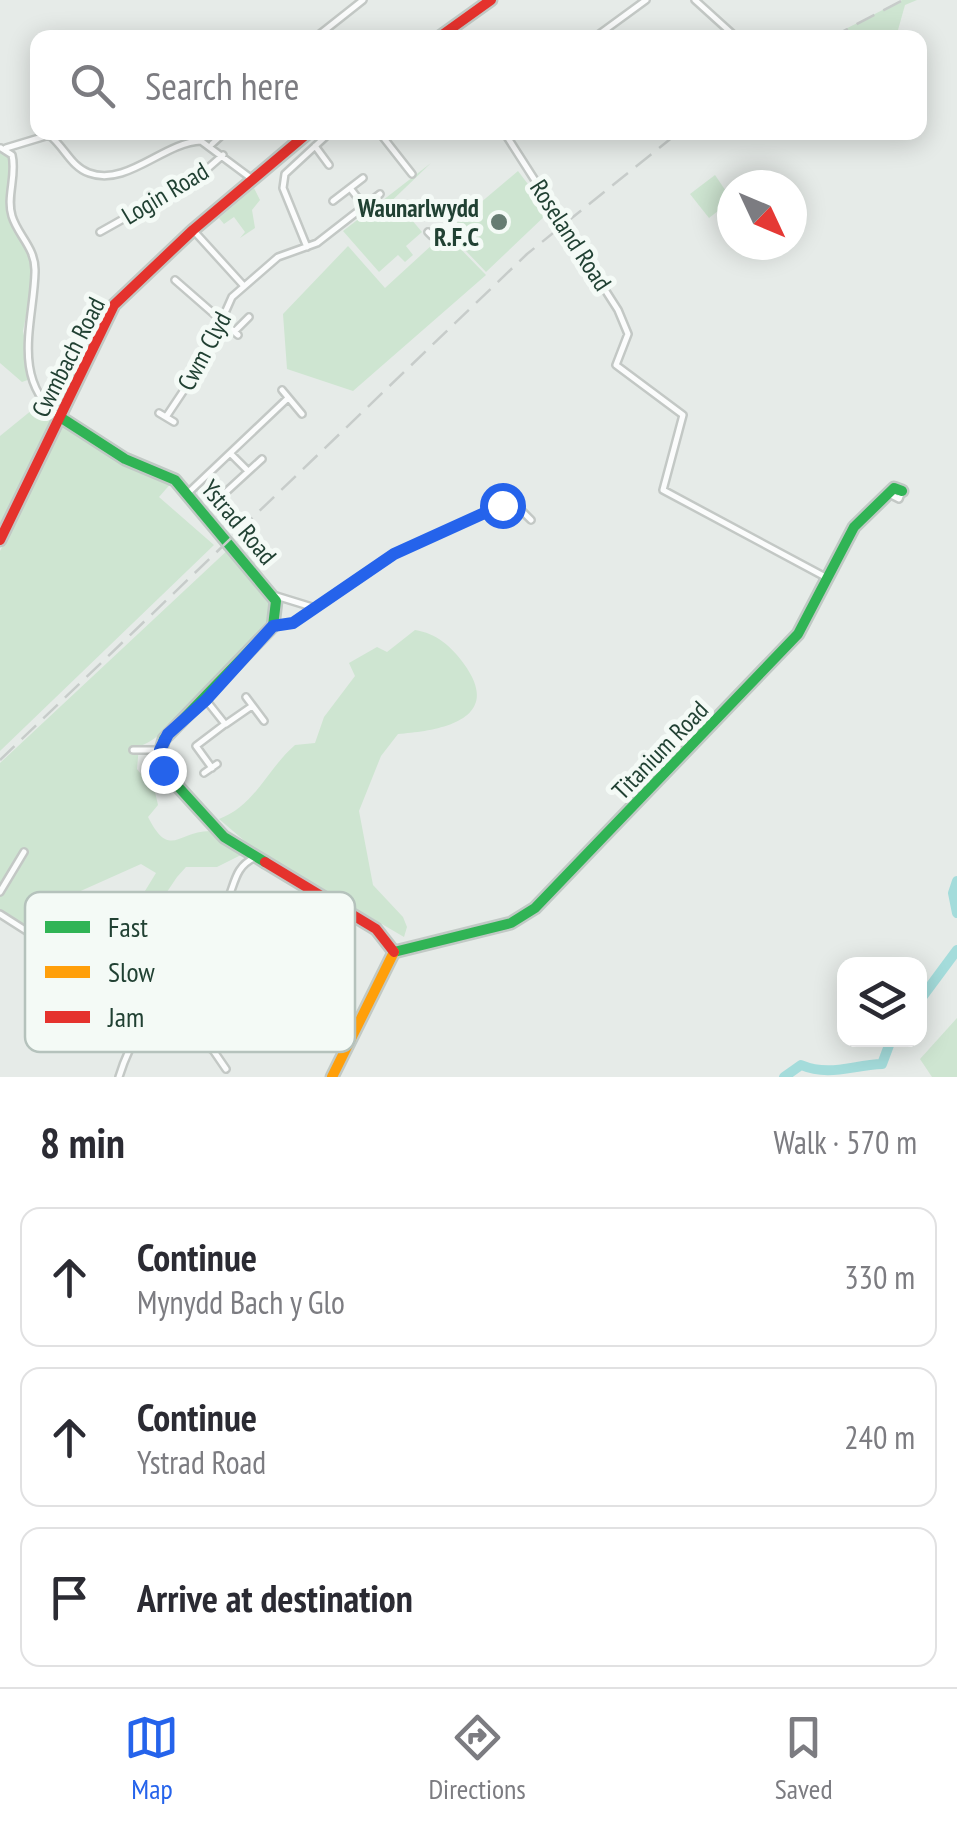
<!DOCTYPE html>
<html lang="en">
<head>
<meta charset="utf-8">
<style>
  body { margin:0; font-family:"PT Sans Narrow",sans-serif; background:#f7f7f7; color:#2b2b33 }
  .controls { position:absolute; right:30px; bottom:30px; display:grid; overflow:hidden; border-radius:20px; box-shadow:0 5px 25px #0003 }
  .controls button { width:90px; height:90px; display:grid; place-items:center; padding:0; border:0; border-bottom:2px solid #e1e1e2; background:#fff; color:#2b2b33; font:50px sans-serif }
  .compass { position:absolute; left:717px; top:170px; width:90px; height:90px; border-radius:50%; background:#fff; box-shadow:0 5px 25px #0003; rotate:134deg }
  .stop { position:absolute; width:30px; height:30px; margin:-22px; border:8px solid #2563eb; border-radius:50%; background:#fff }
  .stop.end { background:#2563eb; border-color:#fff; box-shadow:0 2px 10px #0008 }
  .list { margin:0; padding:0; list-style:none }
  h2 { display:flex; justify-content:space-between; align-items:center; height:130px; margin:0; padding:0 40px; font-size:42px }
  h2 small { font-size:32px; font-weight:400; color:#7c7c81 }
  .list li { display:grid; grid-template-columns:65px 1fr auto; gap:30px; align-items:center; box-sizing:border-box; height:140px; margin:0 20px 20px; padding:0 20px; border:2px solid #e1e1e2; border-radius:20px }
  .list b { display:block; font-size:38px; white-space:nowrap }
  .list p { margin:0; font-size:32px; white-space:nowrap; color:#7c7c81 }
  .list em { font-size:32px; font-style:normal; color:#7c7c81 }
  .icon { flex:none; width:55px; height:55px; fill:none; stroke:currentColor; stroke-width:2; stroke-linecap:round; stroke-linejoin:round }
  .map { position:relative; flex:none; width:957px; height:1077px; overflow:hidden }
  .search { position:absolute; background:#fff; box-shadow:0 5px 25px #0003; left:30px; right:30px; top:30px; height:110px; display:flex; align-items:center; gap:25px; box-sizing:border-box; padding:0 35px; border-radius:20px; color:#7c7c81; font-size:38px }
  .sheet { height:610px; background:#fff }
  nav { display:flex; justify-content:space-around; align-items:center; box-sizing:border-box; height:140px; border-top:2px solid #e1e1e2; background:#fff; font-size:28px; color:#7c7c81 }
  nav a { display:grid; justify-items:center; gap:5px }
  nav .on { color:#2563eb }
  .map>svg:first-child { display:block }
  .green { fill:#cee5d1 }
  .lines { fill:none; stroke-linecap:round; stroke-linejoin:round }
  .river { stroke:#a4dcdb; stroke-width:10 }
  .street-casing { stroke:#c3c8c5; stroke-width:10 }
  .fast-casing { stroke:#c1c9c5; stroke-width:15 }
  .slow-casing { stroke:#c1c9c5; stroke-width:15 }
  .jam-casing { stroke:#c1c9c5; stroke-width:15 }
  .street { stroke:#fbfcfc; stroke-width:5 }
  .fast { stroke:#30b455; stroke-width:10 }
  .slow { stroke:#ff9f0a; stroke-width:10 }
  .jam { stroke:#e5322d; stroke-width:10 }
  .rail { stroke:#c7ccca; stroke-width:2.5; stroke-dasharray:20 10; stroke-linecap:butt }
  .route { stroke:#2563eb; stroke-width:12 }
  .poi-dot { fill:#667c72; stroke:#f4faf6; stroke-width:4 }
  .labels { text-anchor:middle; stroke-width:10; stroke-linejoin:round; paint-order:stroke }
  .street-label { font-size:25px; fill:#214133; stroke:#f4faf6 }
  .poi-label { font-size:25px; font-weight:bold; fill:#214133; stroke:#f4faf6; text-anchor:end }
  .key { fill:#f4faf6; stroke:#b5c2bc; stroke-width:2.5 }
  .key-label { font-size:28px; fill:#214133 }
</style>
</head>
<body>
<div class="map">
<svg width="957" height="1077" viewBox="0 0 957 1077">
  <rect width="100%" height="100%" fill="#e6ebe8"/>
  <path class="green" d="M902,0H917L905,5L896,37H830Z
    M0,149L11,156L10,211L26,241L35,271L23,331L33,378L22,382L0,363Z
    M431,163L378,214L383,220L400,206L422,232L406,246L413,255L405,262L398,255L379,272L343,231Z
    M518,171L549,212L486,272L447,231Z
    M715,175L732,200L709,218L690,194Z
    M254,188L260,200L252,210L255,228L240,238L245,232L234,217L224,224L219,218Z
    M445,233L486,275L353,391L287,369L283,314L348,246L385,288Z
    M43,401L56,416L0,534V436Z
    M65,423L125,460L173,481L159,497L214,545L0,751V551Z
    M231,547L271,600L270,619C255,645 165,742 139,746L137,769L155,792L158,805L148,817C170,860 178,831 210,831L241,855L217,867H186L177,877L118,965L128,976L137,973L142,981L138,995L99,966L156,873L141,864L56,902L67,943L63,949L0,909V763Z
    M415,630C436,633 452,647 464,664C504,719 442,731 398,734L381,756L359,811L373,885L403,917L407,927L404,937L254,849L219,819C255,806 268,768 295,745L315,743L324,717L355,676L349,663L377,647L387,652Z
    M957,1018V1077H932L920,1059Z"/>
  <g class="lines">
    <path class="river" d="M957,881L953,893L957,913
      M920,1000L957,950
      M784,1077L801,1065C830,1077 852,1065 882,1064L891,1040"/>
    <defs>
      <path id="street" d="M695,0L737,38
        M315,38L363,0
        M594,38L646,0
        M379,132L412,174
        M504,132L618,310L628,334L616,365L683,415L663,490L829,579
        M212,144L225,132
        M315,146L329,165
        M1,148L12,155C17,175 6,197 12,216C18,236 36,248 35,272C34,320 10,380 59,416
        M6,148L49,135C64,146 71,167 89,173C127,187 164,142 201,141L252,179
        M350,188L364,206
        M333,201L363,178
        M193,230L243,285
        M100,232L198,177L223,155
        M428,232L432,236
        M307,247L283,188L285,174L325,137
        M175,280L238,335
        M235,331L249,317
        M282,390L302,414
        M159,413L174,422
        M166,417L204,360L232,297L278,257L317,243L380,194
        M231,454L247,470
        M227,491L262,459
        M188,493L287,399
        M891,495L899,499L902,491
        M273,595L312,607
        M273,626L293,623L394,554L502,505L514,503L531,520
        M246,697L264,721
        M206,700L225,724L196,746L212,768
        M226,724L252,706
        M133,750H159
        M204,773L217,764
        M0,892L24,852
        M0,914L213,1050L226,1069
        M119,1077C138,1012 195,962 226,903C235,886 234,867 254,858"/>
      <path id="fast" d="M60,417L125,459L175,480L276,601L273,626L164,739L159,756L163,770L224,837L265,862
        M394,952L511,923L535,908L798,634L854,527L894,488L902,491"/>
      <path id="slow" d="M332,1077L394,952"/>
      <path id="jam" d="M438,38L491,0
        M0,540L114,305L193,230L309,132
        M265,862L376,929L394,952"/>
    </defs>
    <use href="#street" class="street-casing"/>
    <use href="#fast" class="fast-casing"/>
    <use href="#slow" class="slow-casing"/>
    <use href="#jam" class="jam-casing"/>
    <use href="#street" class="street"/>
    <use href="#fast" class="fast"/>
    <use href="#slow" class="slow"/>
    <use href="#jam" class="jam"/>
    <path class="rail" d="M830,38L903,0
      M0,760L527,254L679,132"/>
  </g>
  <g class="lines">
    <path class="route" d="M163,770L160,750L168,734L206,700L273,626L293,623L394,554L502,505"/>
  </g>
  <circle class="poi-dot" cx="499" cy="222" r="10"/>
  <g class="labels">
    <g class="street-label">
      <text transform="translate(165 193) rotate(-31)" y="9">Login Road</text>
      <text transform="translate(571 235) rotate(57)" y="9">Roseland Road</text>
      <text transform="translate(204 351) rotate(-62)" y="9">Cwm Clyd</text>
      <text transform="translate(68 357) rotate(-63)" y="9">Cwmbach Road</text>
      <text transform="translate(239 522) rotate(50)" y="9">Ystrad Road</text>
      <text transform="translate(660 750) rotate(-46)" y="9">Titanium Road</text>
    </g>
    <g class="poi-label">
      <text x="479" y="217">Waunarlwydd<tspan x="479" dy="29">R.F.C</tspan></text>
    </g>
  </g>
  <rect x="25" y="892" width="330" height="160" rx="15" class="key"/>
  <rect x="45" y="921" width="45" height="12" fill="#30b455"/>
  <rect x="45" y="966" width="45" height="12" fill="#ff9f0a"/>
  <rect x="45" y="1011" width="45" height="12" fill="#e5322d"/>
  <g class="key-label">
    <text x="108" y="937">Fast</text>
    <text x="108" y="982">Slow</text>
    <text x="108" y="1027">Jam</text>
  </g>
</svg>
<div class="controls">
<button><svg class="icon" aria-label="layers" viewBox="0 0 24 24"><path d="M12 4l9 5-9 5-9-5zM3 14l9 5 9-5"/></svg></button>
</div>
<svg class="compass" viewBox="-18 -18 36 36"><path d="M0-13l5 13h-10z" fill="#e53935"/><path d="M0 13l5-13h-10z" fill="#7c7c81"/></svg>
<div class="stop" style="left:502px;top:505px"></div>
<div class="stop end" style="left:163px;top:770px"></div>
<div class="search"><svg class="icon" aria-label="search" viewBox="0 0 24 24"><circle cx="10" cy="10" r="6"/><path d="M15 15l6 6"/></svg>Search here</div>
</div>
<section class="sheet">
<h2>8 min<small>Walk · 570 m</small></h2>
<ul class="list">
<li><svg class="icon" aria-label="ahead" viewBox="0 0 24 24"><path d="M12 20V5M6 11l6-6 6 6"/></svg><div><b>Continue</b><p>Mynydd Bach y Glo</p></div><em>330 m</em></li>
<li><svg class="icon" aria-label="ahead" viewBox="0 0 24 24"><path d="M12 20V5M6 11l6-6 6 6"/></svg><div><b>Continue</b><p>Ystrad Road</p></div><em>240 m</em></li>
<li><svg class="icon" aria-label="arrive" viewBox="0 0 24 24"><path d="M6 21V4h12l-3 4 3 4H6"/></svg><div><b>Arrive at destination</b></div></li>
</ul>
</section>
<nav>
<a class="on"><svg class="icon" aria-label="map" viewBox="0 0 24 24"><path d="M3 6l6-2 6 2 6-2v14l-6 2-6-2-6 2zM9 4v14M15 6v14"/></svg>Map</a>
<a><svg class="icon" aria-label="directions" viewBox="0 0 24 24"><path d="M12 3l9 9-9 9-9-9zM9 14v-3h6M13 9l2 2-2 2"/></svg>Directions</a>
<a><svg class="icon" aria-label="saved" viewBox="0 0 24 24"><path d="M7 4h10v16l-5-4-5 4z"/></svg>Saved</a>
</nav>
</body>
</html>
